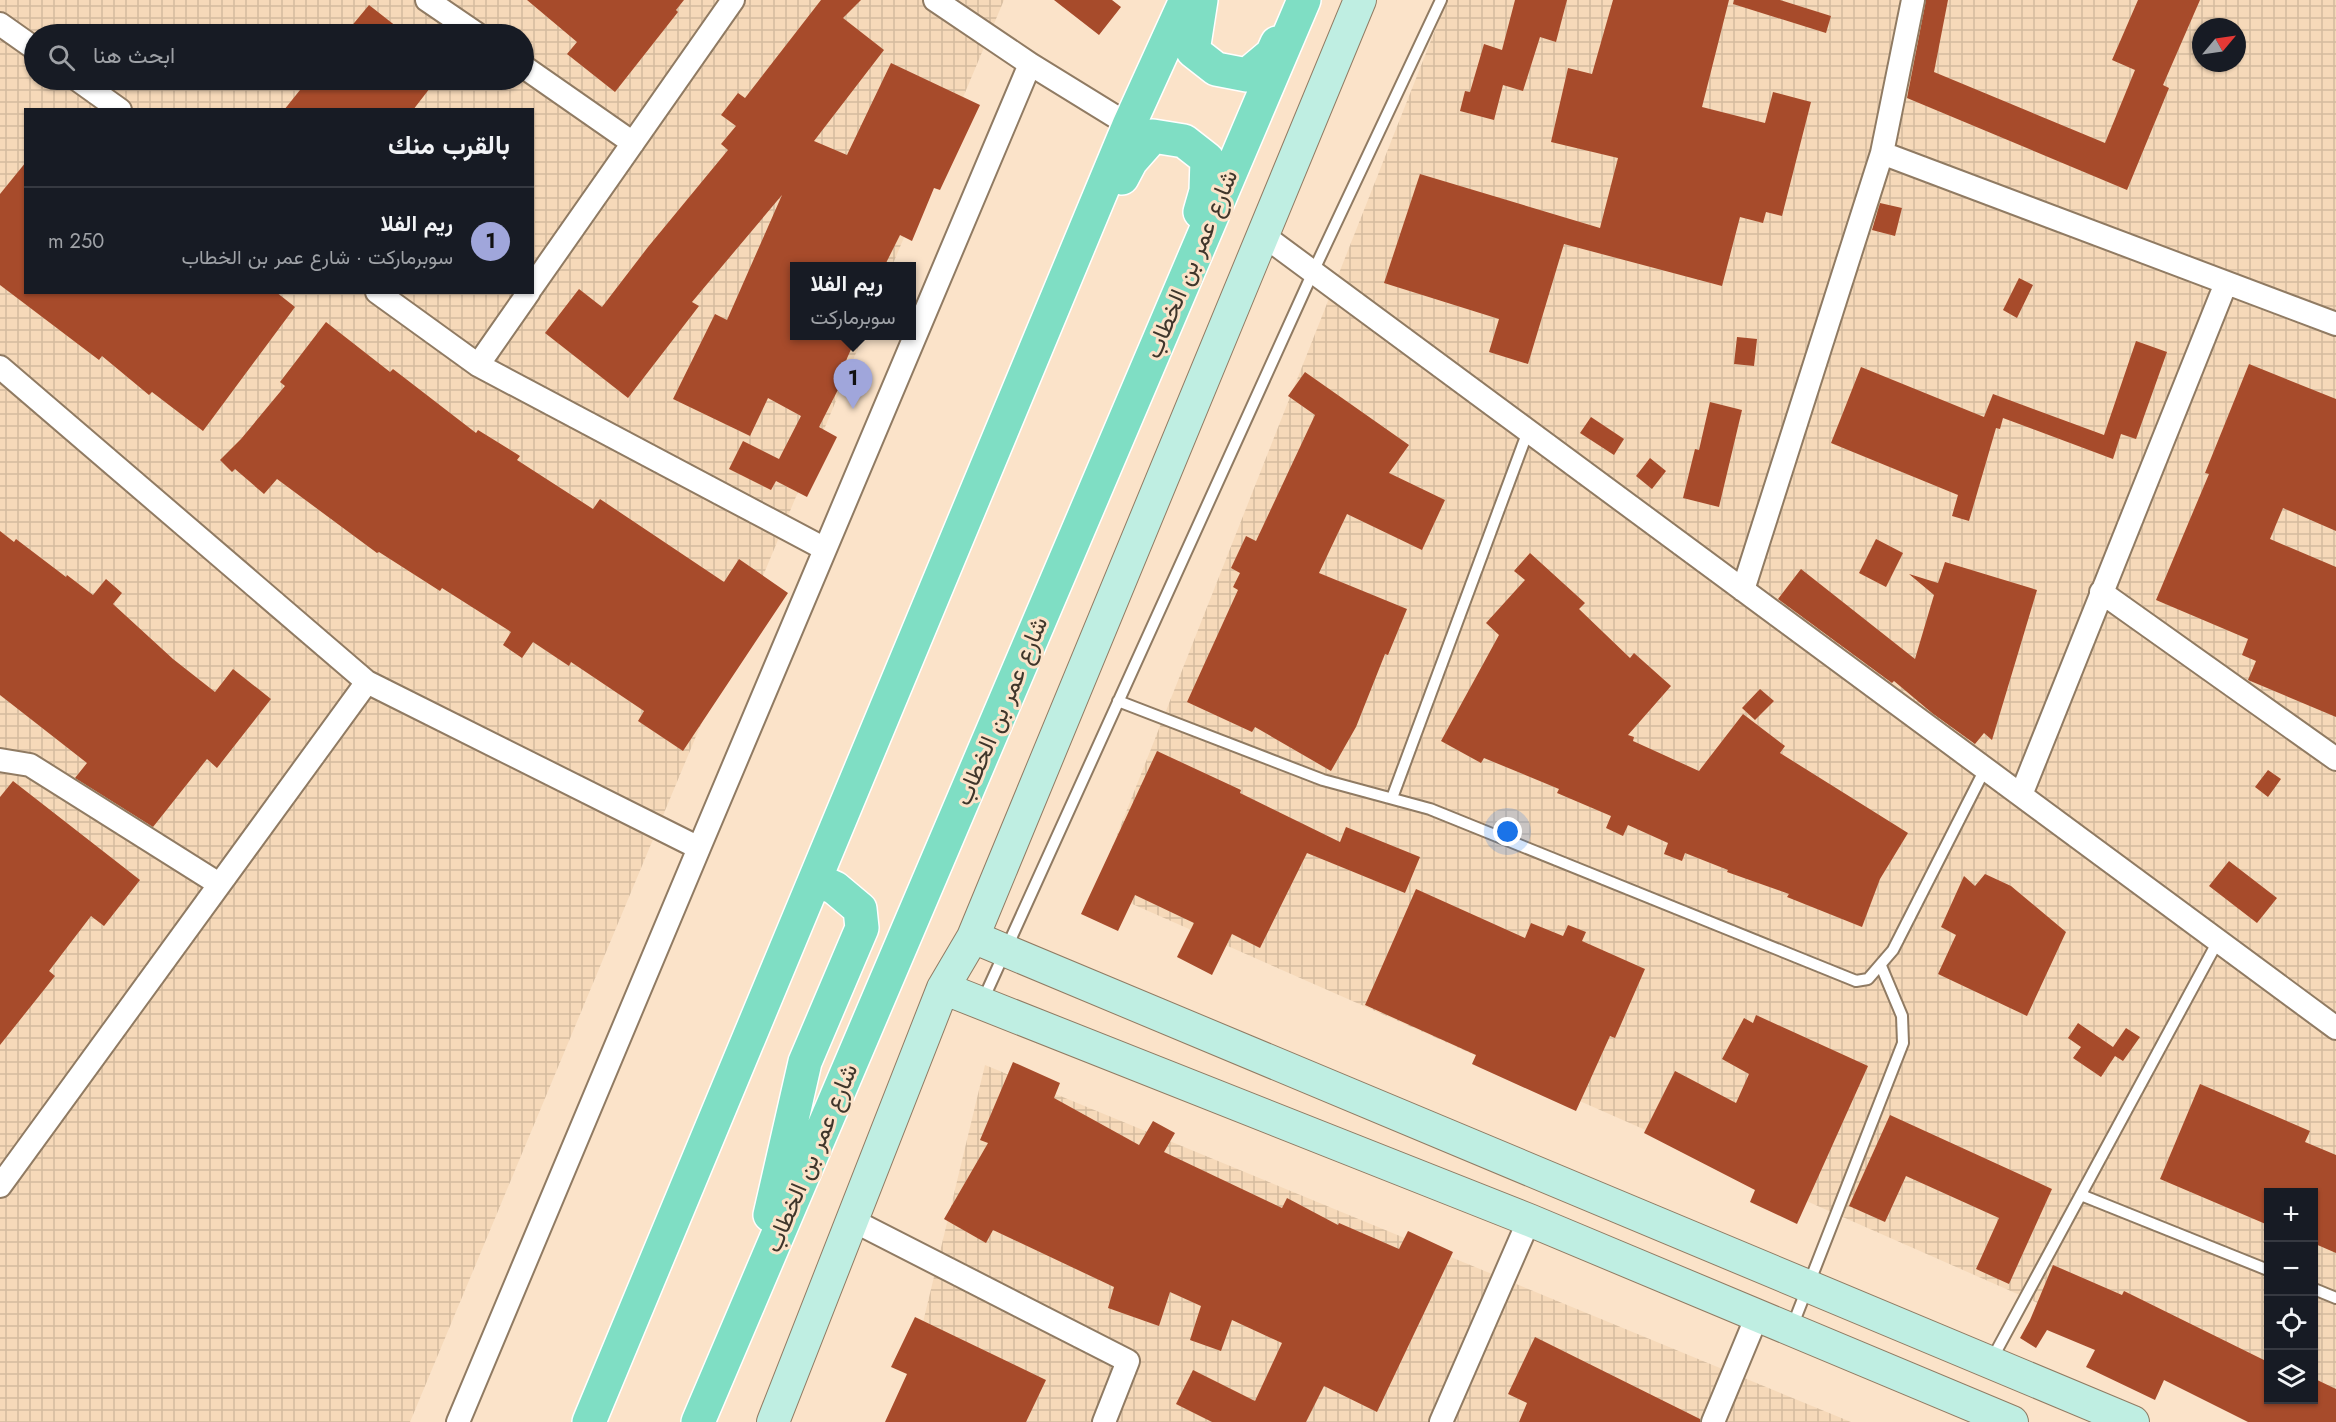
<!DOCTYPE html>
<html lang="ar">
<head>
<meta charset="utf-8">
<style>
  body { margin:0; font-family:Jost,Vazirmatn,sans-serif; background:#242831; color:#f1f3f6; direction:rtl }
  .controls { position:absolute; right:18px; bottom:18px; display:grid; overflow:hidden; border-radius:0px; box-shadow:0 2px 4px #0004 }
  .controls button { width:54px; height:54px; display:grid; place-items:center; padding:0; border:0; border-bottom:2px solid #363941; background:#171b24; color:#f1f3f6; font:30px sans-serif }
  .compass { position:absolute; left:2192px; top:18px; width:54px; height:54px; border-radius:50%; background:#171b24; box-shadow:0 2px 4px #0004; rotate:61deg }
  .you { position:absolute; left:1508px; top:832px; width:21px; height:21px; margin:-15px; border:4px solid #fff; border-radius:50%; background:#1a73e8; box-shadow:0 0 0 9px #1a73e833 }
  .badge { display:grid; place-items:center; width:39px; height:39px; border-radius:50%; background:#a0a6db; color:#111; font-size:20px; font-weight:700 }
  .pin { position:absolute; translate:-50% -50px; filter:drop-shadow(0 2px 3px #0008) }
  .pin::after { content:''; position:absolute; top:32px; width:21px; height:18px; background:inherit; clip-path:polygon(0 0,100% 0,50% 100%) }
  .popup { position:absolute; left:790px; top:262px; width:126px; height:78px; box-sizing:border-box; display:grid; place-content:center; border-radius:0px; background:#171b24; filter:drop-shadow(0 2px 4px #0005); font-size:20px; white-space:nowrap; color:#9ea1a6 }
  .popup b { font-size:22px; color:#f1f3f6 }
  .popup::after { content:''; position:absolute; left:50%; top:100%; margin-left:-12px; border:12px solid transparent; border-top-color:#171b24 }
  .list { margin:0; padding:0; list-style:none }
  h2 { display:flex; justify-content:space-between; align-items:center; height:78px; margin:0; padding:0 24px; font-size:26px }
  h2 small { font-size:20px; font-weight:400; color:#9ea1a6 }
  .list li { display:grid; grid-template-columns:39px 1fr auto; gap:18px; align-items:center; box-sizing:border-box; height:108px; padding:0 24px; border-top:2px solid #363941 }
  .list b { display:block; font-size:22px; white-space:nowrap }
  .list p { margin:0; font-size:20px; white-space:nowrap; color:#9ea1a6 }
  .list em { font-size:20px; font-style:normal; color:#9ea1a6 }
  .icon { flex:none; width:33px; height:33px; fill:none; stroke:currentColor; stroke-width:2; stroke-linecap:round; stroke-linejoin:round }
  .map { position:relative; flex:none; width:2336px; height:1422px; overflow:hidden; direction:ltr }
  .search { position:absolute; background:#171b24; box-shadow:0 2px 4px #0004; left:24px; top:24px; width:510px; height:66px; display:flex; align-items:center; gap:15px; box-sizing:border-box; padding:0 21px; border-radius:33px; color:#9ea1a6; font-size:22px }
  .panel { position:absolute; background:#171b24; box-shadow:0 2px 4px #0004; left:24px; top:108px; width:510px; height:186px; border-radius:0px; direction:rtl }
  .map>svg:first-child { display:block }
  .industrial { fill:url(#industrial-grid); fill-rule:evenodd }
  .building { fill:#a74b2b }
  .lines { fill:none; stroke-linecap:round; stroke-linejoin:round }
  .lane-casing { stroke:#907b63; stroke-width:14 }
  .street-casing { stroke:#907b63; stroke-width:26 }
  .secondary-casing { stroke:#907b63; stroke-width:34 }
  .primary-casing { stroke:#fff; stroke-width:36 }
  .lane { stroke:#fff; stroke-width:10 }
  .street { stroke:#fff; stroke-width:22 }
  .secondary { stroke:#bfeee2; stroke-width:32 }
  .primary { stroke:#7fdec4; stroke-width:33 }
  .labels { text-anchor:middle; stroke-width:6; stroke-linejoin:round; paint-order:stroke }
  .street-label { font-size:24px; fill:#3f362b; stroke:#fbe3c9 }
</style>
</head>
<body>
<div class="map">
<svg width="2336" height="1422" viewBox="0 0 2336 1422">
  <defs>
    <pattern id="industrial-grid" width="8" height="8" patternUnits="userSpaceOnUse" patternTransform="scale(1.5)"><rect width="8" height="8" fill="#f6d9b9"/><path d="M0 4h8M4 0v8" fill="none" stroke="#d4bb9f"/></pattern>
  </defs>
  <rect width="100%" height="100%" fill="#fbe3c9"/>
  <path class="industrial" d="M0,0H1004L892,266H794V336H863L410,1422H0ZM34,34H524V80H34ZM26,110H532V292H26Z
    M1447,0H2336V1422H2308L1096,888ZM2201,27H2237V63H2201ZM2268,1192H2314V1400H2268Z
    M985,1065L1851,1422H899Z"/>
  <path class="building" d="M527,0H684L676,10L678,12L615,92L567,54L577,42Z
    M821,0H861L843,18L884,50L814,141L847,155L891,63L980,105L940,190L934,188L912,241L900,235L884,267H795V336H857L844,365L849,368L819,427L837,437L807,497L776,481L771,490L729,469L743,441L779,459L801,416L768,398L750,436L673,399L715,314L727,320L782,195L692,302L699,306L628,398L545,333L579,289L602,307L648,247L728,150L721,144L736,126L721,115L738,93L745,98Z
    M1054,0H1112L1121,7L1099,35Z
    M1515,0H1567L1556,42L1540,37L1523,91L1503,85L1494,120L1460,111L1465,91L1470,92L1484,44L1502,50Z
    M1613,0H1729L1702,107L1765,123L1773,92L1811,102L1782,216L1766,212L1763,223L1740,217L1722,286L1564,244L1528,364L1489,352L1499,319L1384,283L1420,174L1600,228L1618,158L1551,142L1568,68L1592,74Z
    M1734,0H1780L1831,16L1826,33L1733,4Z
    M1926,0H1948L1934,72L2105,143L2135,70L2112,60L2138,0H2200L2163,85L2169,88L2127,190L1907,98Z
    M369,5L406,34H345Z
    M308,80H419L430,88L413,110H284Z
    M26,162V292H276L295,307L203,431L152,392L149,395L102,356L99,360L0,285V194Z
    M1880,203L1902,208L1895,236L1872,230Z
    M2019,278L2033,285L2017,318L2003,310Z
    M326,322L390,372L393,369L476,433L478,430L520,456L517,460L593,509L600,499L724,582L739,559L788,593L683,751L638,721L644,711L571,662L569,666L533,642L522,658L503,645L511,632L442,588L440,591L379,552L377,553L277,479L264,494L235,469L232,472L220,460L241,439L285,386L280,382Z
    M1737,337L1757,339L1754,366L1734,364Z
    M2136,341L2167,352L2136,439L2121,434L2113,459L2003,418L2000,429L1996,428L1969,521L1952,516L1958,495L1831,443L1861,367L1984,417L1993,394L2104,435Z
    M2249,364L2336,399V531L2283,508L2270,539L2336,567V717L2248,680L2256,661L2242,655L2248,639L2156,600L2209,474L2205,473Z
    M1305,372L1409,445L1389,473L1445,500L1422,550L1347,514L1319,573L1407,609L1388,655L1385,654L1356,727L1331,771L1255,727L1252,732L1187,702L1238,590L1233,587L1240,573L1231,568L1246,536L1256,541L1315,415L1288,396Z
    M1710,402L1742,410L1719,507L1683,498L1695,449L1699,450Z
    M1591,417L1624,439L1614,455L1580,433Z
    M1650,458L1666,471L1652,489L1636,476Z
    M0,531L14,542L16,539L66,577L67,575L93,595L106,579L122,593L113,604L173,659L215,692L233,669L271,699L217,768L207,759L153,827L75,778L87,763L0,695Z
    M1876,539L1903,553L1886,587L1859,573Z
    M1530,553L1585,603L1579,609L1630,658L1634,653L1671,686L1628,735L1634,737L1633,741L1699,771L1743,714L1785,746L1780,753L1908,833L1880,879L1862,927L1787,897L1789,894L1727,872L1728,870L1685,853L1682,861L1664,854L1668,843L1628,825L1623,836L1606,828L1611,816L1557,793L1559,789L1484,758L1481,763L1441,741L1499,635L1486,623L1525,580L1514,571Z
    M1945,562L2037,590L1992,740L1984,733L1975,744L1932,713L1894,681L1892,683L1778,599L1801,569L1915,659L1934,595L1909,574L1938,583Z
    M1760,689L1774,701L1755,720L1742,708Z
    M1157,751L1241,790L1240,793L1340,842L1346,827L1420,857L1405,893L1307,853L1260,948L1232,934L1212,975L1177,957L1194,923L1135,895L1118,931L1081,914Z
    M2268,770L2281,779L2268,797L2255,787Z
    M13,781L140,880L104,926L91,916L49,971L55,976L0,1045V797Z
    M2229,861L2277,898L2257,923L2209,886Z
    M1985,874L2011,886L2066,932L2027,1016L1938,974L1956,935L1941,927L1964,876L1975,886Z
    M1416,889L1525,938L1531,923L1563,936L1568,925L1586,932L1582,941L1645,969L1615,1038L1610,1036L1576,1111L1472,1064L1476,1055L1365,1005Z
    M1756,1015L1868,1066L1797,1224L1750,1202L1755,1190L1644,1133L1675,1071L1736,1103L1749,1074L1722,1059L1744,1018L1753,1023Z
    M2078,1023L2113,1047L2126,1028L2140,1037L2123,1061L2115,1056L2101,1077L2073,1058L2081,1047L2068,1038Z
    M1013,1062L1060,1083L1054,1098L1139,1145L1153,1121L1175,1133L1164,1152L1282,1208L1287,1198L1338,1225L1339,1223L1399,1249L1408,1231L1453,1252L1377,1412L1324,1386L1306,1422H1212L1176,1404L1193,1370L1255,1401L1282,1343L1232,1320L1221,1351L1190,1340L1201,1306L1170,1292L1159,1326L1108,1308L1114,1287L993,1230L986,1243L944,1219L988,1143L980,1140Z
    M2200,1084L2310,1131L2305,1142L2336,1155V1253L2313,1243V1192H2268V1225L2160,1179Z
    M1890,1115L2052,1189L2009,1284L1976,1269L1999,1218L1906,1176L1885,1222L1849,1206Z
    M2053,1265L2122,1295L2124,1291L2268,1362V1400H2313V1378L2336,1389V1422H2248L2164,1380L2155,1400L2086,1367L2095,1350L2047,1330L2036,1348L2020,1338L2030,1320Z
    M915,1317L1046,1380L1026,1422H885L907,1374L891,1367Z
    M1535,1337L1700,1419V1422H1519L1527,1403L1508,1394Z"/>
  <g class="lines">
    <defs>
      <path id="lane" d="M1118,701L1323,780L1430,809L1856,981L1868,979L1893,950L1985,769
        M1392,798L1528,431
        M983,1000L1313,272L1441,0
        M2081,1195L2268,1270
        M2314,1289L2336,1298
        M1792,1327L1903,1043L1902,1016L1881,966
        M1992,1359L2218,941"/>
      <path id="street" d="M427,0L477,34
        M935,0L1030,64L1129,125
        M0,24L34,48
        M524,67L633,143
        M78,80L120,110
        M1882,153L2336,324
        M1263,235L2336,1028
        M532,287L733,0
        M377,292L478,365L825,549
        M478,365L529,292
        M0,367L367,682L0,1186
        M1743,590L1882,153L1913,0
        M2101,592L2336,759
        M367,682L699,848L458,1422
        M0,760L30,765L219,884
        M2021,795L2226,283
        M699,848L1030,64
        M852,1220L1128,1361L1104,1422
        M1441,1422L1529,1220
        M1713,1422L1757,1316"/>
      <path id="secondary" d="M973,937L2133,1422
        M943,988L1529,1220L2012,1422
        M773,1422L943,988L973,937L1360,0"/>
      <path id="primary" d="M1201,0L1193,51L1216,69L1247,75L1272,54L1277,43
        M1122,178L1131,161L1153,136L1184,141L1207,159L1206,191L1200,212
        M770,1215L805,1062L862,928L860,909L835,888L815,879
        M589,1422L1129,125L1186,0
        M698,1422L1304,0"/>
    </defs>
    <use href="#lane" class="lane-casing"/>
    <use href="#street" class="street-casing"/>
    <use href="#secondary" class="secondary-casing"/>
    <use href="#primary" class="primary-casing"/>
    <use href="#lane" class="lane"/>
    <use href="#street" class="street"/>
    <use href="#secondary" class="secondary"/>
    <use href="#primary" class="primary"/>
  </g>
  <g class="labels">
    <g class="street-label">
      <text transform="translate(1191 264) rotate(-67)" y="8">شارع عمر بن الخطاب</text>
      <text transform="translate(1001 711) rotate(-67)" y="8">شارع عمر بن الخطاب</text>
      <text transform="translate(811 1158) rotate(-67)" y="8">شارع عمر بن الخطاب</text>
    </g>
  </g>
</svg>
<div class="controls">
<button>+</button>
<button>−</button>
<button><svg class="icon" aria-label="locate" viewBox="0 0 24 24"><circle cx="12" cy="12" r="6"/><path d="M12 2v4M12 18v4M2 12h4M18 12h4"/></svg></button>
<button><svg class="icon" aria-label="layers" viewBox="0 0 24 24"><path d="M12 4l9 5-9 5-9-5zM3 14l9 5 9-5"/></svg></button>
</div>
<svg class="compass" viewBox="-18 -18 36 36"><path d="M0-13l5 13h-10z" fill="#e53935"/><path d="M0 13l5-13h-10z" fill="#9ea1a6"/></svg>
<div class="you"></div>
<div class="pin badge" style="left:853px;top:409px">1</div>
<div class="popup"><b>ريم الفلا</b>سوبرماركت</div>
<div class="search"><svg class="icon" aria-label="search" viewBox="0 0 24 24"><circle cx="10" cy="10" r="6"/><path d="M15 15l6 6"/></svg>ابحث هنا</div>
<section class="panel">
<h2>بالقرب منك<small></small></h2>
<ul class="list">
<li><span class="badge">1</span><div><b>ريم الفلا</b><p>سوبرماركت · شارع عمر بن الخطاب</p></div><em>250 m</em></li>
</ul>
</section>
</div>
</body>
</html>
